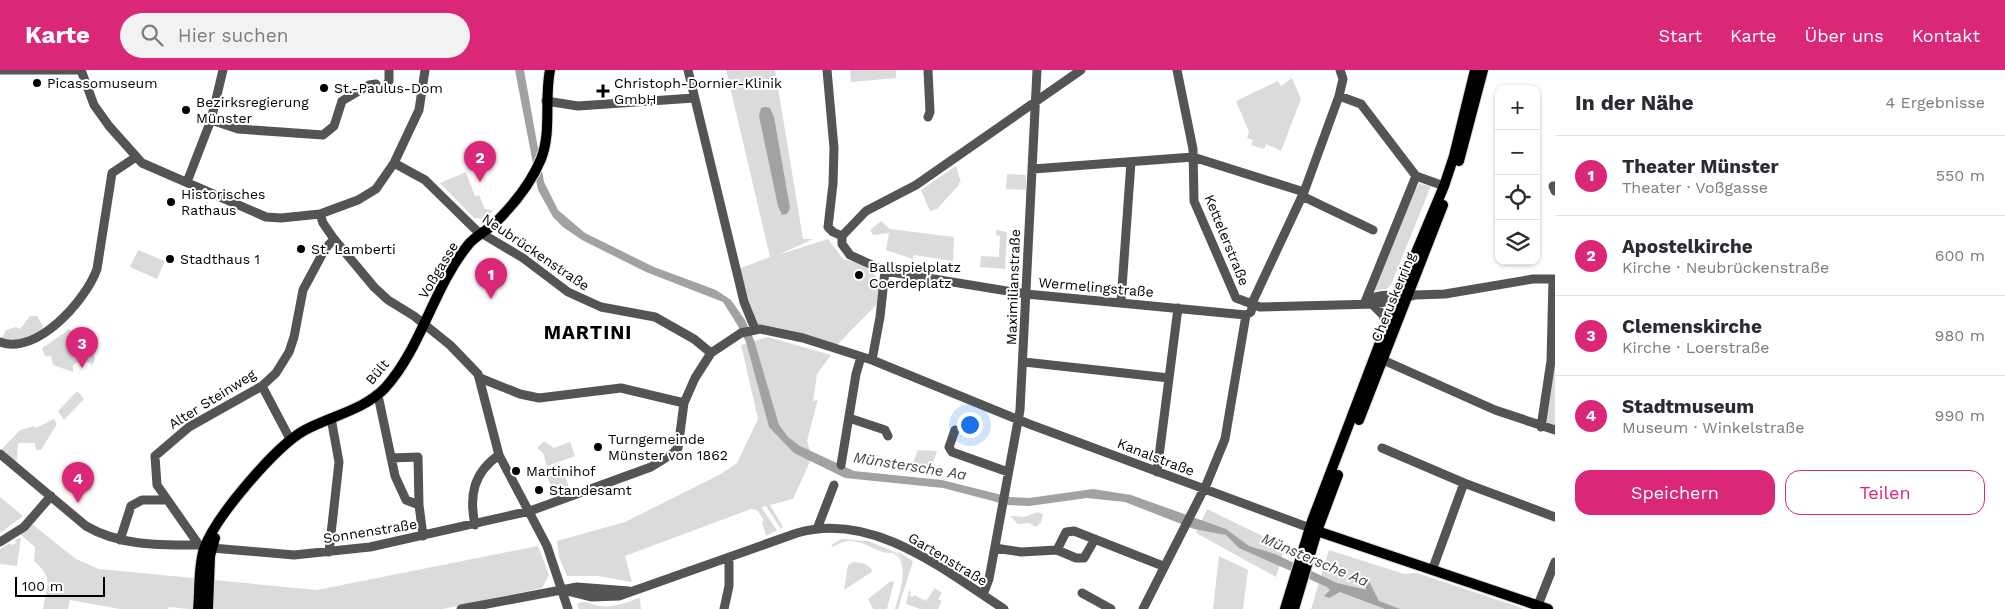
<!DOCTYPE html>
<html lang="de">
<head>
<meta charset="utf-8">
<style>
  body { margin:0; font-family:"Work Sans",sans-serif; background:#f2f2f3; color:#2b2b33 }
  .controls { position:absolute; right:15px; top:15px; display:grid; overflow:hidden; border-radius:10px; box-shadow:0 1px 4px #0004 }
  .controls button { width:45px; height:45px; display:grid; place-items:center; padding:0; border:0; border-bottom:1px solid #e1e1e2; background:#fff; color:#2b2b33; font:25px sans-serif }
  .scale { position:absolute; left:15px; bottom:12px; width:90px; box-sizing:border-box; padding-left:5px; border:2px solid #000; border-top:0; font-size:14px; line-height:18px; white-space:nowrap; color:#000; -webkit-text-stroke:4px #fff; paint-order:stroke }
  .you { position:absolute; left:969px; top:354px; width:18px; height:18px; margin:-12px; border:4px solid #fff; border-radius:50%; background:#1a73e8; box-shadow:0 0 0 8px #1a73e833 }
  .badge { display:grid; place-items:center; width:32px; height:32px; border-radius:50%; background:#db2777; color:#fff; font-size:16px; font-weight:700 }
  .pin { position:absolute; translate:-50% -41px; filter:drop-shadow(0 1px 2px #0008) }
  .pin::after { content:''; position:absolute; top:26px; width:18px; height:15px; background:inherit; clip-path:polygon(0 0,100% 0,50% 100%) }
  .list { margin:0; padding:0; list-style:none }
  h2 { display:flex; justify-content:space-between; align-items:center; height:65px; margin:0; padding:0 20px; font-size:21px }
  h2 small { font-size:16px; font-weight:400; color:#7c7c81 }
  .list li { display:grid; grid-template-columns:32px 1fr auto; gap:15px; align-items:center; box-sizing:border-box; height:80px; padding:0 20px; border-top:1px solid #e1e1e2 }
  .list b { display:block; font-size:19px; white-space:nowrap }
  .list p { margin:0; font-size:16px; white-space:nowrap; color:#7c7c81 }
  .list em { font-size:16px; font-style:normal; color:#7c7c81 }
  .actions { display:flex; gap:10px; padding:15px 20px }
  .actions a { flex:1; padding:11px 0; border:1px solid #db2777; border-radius:15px; text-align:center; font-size:18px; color:#db2777 }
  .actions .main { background:#db2777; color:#fff }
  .icon { flex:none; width:28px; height:28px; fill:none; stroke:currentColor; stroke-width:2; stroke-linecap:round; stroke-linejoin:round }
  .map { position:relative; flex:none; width:1555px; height:539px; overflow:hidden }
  header { display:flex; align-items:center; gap:30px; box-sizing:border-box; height:70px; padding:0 25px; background:#db2777; color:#fff }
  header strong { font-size:24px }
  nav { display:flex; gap:28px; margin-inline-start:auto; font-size:18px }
  .search { width:350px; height:45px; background:#f2f2f3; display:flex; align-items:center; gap:12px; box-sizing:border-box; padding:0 18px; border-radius:28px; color:#7c7c81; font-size:19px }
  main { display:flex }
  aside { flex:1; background:#fff }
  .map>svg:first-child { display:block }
  .green { fill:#dbdbdb }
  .water { fill:#a2a2a2 }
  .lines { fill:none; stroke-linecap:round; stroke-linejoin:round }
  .major-casing { stroke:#dbdbdb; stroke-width:12 }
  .minor { stroke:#545454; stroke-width:9 }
  .major { stroke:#000; stroke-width:10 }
  .poi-dot { fill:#000; stroke:#fff; stroke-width:2 }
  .labels { text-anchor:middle; stroke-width:4; stroke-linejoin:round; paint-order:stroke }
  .poi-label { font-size:14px; fill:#000; stroke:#fff; text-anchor:start }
  .street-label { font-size:14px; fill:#000; stroke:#fff }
  .water-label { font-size:15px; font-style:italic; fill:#434343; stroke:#fff }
  .district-label { font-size:19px; font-weight:bold; letter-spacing:1px; fill:#000; stroke:#fff }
</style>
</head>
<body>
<header>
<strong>Karte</strong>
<div class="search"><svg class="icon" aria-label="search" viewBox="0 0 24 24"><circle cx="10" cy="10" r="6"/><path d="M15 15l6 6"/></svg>Hier suchen</div>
<nav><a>Start</a><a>Karte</a><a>Über uns</a><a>Kontakt</a></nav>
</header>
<main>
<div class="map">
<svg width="1555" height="539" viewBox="0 0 1555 539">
  <rect width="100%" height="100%" fill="#fff"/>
  <path class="green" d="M726,0H775L803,169H813L778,185L828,169L843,189L859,193L874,203L879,215V232L837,275L788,260L753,253L738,199L770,187Z
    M850,0H896V8L851,12Z
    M1292,8L1301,29L1281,81L1266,74L1264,79L1251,75L1253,70L1247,68L1249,62L1236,31L1278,11L1281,16Z
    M956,96L961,113L959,112L958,116L937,139L930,141L921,120Z
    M466,102L475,126L479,125L485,139L492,140L497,135L486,149L474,148L440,113Z
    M1007,104L1026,105V120L1006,119Z
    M1419,114L1431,116L1391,215L1387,219L1373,221L1414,117L1417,118Z
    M881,151L890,159L954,167L953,191L914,185L913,189L886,180L889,163L873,165L870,160Z
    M996,160L1007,162L1005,199L980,197L981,186L999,187L1000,166L996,165Z
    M138,180L165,191L157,209L130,197Z
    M30,246H37L43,256C38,271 15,271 2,268L6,260L16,257L20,259Z
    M68,258L89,280L88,282L93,281L95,289L92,296L90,293L83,291V285H78L80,291L73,295V302L53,295L51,286H45L42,278L66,262Z
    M768,267L831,285L817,304L813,332L818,329L807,371L812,387L793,429L770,435L783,457L781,459L766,436L761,437L777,460L766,466L762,452L764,450L757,440L751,439L625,486L632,512L598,506H567L559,487L557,471L625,452L721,404L737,393L758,349L741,275Z
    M1555,291V360L1541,357Z
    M77,321L84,329L64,350L58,341Z
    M54,349L57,354L41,380H36L35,373H18L17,390L14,393L0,381L20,360L34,356L36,358Z
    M544,371L554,378L570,372L575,386L547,396L543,383L537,378Z
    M918,380L937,381L929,404L909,403Z
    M559,393L570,419L555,425L546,404L549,403L547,398Z
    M0,427L23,446L0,463Z
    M1207,439L1285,477L1276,507L1196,463Z
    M1038,442L1043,444L1041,453L1036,457L1029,453L1018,454L1010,446L1024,447Z
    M32,454L76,489L99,499L317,520L538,476L549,505L542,518L443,539H189L169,537L168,539H120L70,530L68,539H43C47,514 54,509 34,491L35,477L20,464Z
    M21,467L17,496L0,494V479L10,473L12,475L16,473L15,470Z
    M841,469L868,471L897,483L906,502L897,481L913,491L898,539H895C899,524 911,493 893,483C872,485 859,460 833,477L831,475Z
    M1329,480L1404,504L1417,503L1525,539H1311Z
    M1219,486L1248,500L1243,539H1213Z
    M853,492L866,494L873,501L844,520L848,495Z
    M891,511L894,512L887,539H873L868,529Z
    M935,518L942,523L938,529L942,531L938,539H920L906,534L909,521L911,522L910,526L913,527L914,525L926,531Z
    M640,528L641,539H579L577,534C585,529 591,535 600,536C614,538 626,532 640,528Z"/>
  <path class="water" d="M515,0H524L544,112L558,140L585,163L654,197L716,220L731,230L745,250L754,270L779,355L788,367L800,376L854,401L942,410L1010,427L1029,428L1093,419L1131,425L1226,459L1249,476L1275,484L1337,513L1367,520L1360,513L1348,510L1360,506L1369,511L1379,531L1400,539H1385L1340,522L1329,528L1324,526L1330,520L1327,517L1239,478L1226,465L1194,459L1125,432L1087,428L1029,436L1008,435L943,418L845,408L794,383L769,357L746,272L738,256L723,232L646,202L582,170L563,157L553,147L538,120Z
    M765,37L770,38L774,47L790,138L787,144L782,145L778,136L759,46L761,38Z"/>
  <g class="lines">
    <defs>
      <path id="major" d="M1459,91L1483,0
        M1359,350L1443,135
        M1311,459L1548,539
        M198,539C200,520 198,497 204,479C215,447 276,376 305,360C331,346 364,340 385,318C422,277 433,218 468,175C476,165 489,160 497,151C514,134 532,111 541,89C552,61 544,29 550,0
        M208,539L210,486L215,468
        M1285,539L1312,451L1397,228L1444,116L1454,86L1475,0
        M1294,539L1317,461L1338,405"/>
    </defs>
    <use href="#major" class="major-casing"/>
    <path class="minor" d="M1,0H80
      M81,0L94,35L109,56L142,93L266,147L281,148L320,144L358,130L376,119L394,93L419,40L425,0
      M688,0L744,232L755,259
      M827,0L834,78L833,114L828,157L833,162L842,166
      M928,0L930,42L928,47
      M1177,0L1193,79L1194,131L1236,228L1260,237L1375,234L1415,225L1445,224L1533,209H1555
      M387,14L389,11V0
      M1339,26L1361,34L1416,106L1444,116
      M546,31L578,36L694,28
      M211,50L238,59L323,65L334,56L342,31L369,15L376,14
      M394,93L425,110L476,160L523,188L568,222L601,237L655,247L694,269L711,283
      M1033,99L1193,87L1304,122
      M187,112L211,50L223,0
      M1555,116H1553L1555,121
      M1302,126L1373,160
      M320,144L323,153L334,169L374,217L388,230L414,246L450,275L478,304L499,385L547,476L568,539
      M842,166L866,141L916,115L1081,0
      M842,166V174L850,185L885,201L880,247L872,290
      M885,201L1026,224L1246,245
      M1121,232L1131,92
      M1365,232L1416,106
      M1365,232C1375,226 1387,223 1397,228
      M1371,233L1383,245L1386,257
      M0,272C37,286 86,230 97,199L112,103L136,87
      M1383,290L1495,340L1555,360
      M1024,292L1169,308
      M480,308L520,324L539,328L621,318L684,333
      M262,316L290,369
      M376,325L379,330L395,406L406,430L419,435L423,466
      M849,348L885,360L888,366
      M1541,357L1551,291L1553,209
      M955,360L949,377L952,382L1008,402
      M1382,378L1464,413L1555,447
      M0,384L86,456C120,476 160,475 199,475
      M391,388L418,387L419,435
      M841,395L856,304L861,287
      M1157,402L1178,238
      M475,455C469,426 473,403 499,385
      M817,459L834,415
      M120,470L131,436L142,430H167
      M0,472L24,457L51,426
      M204,478L199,475L157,415L155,386L189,357L262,316L276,303L289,282L294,267L303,220L325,179L334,169
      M212,478L294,485L370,477L530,441L651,397L672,384L678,378L684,333L695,308L711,283L741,263L760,259L803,268L872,290L1029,354L1310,458
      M995,478L1021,482L1057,480L1066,462L1074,461L1163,496
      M1057,480L1076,488H1084L1095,469
      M329,482L339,392L331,348
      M1433,498L1464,413
      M563,520L591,527L619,526L797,463C873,441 944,500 1004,539
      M1082,523L1111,539
      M983,525L989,509L1020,340L1037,0
      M1538,535L1555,492
      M461,539L577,517L629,521
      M724,539L729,516V487
      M1143,539L1207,413L1225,369L1246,245L1251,242L1253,231L1304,122L1339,26L1343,9L1340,0"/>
    <use href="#major" class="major"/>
  </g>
  <g class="poi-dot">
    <circle cx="37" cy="13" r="5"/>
    <circle cx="324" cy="18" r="5"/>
    <path d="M600.5 13.5h5v5h5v5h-5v5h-5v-5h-5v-5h5z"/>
    <circle cx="186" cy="40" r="5"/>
    <circle cx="171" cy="132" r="5"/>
    <circle cx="301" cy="179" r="5"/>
    <circle cx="170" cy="189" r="5"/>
    <circle cx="859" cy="205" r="5"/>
    <circle cx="598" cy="377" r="5"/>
    <circle cx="516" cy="401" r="5"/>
    <circle cx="539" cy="420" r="5"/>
  </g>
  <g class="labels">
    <g class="poi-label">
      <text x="47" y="18">Picassomuseum</text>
      <text x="614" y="18">Christoph-Dornier-Klinik<tspan x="614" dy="16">GmbH</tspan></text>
      <text x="334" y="23">St.-Paulus-Dom</text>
      <text x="196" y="37">Bezirksregierung<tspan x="196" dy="16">Münster</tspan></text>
      <text x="181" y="129">Historisches<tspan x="181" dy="16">Rathaus</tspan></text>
      <text x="311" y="184">St. Lamberti</text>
      <text x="180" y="194">Stadthaus 1</text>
      <text x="869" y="202">Ballspielplatz<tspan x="869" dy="16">Coerdeplatz</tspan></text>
      <text x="608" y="374">Turngemeinde<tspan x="608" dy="16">Münster von 1862</tspan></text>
      <text x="526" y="406">Martinihof</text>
      <text x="549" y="425">Standesamt</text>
    </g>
    <g class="street-label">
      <text transform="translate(1227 170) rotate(68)" y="5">Kettelerstraße</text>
      <text transform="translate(536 182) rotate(34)" y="5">Neubrückenstraße</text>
      <text transform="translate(438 200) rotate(-59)" y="5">Voßgasse</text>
      <text transform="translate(1013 217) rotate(-88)" y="5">Maximilianstraße</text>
      <text transform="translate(1096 217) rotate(5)" y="5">Wermelingstraße</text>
      <text transform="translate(1393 227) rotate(-68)" y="5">Cheruskerring</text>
      <text transform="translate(377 302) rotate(-50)" y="5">Bült</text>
      <text transform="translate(212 329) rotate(-32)" y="5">Alter Steinweg</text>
      <text transform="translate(1156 387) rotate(21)" y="5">Kanalstraße</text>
      <text transform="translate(370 461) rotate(-9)" y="5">Sonnenstraße</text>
      <text transform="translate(948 489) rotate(31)" y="5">Gartenstraße</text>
    </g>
    <g class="water-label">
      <text transform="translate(910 396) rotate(9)" y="5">Münstersche Aa</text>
      <text transform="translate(1315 490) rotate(23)" y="5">Münstersche Aa</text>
    </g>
    <g class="district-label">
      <text x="588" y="269">MARTINI</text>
    </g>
  </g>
</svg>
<div class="controls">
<button>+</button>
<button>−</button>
<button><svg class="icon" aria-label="locate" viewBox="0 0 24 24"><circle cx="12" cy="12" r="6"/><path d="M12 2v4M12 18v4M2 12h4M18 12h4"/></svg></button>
<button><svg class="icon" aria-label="layers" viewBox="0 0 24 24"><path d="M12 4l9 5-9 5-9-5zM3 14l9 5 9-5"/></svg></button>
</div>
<div class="scale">100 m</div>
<div class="you"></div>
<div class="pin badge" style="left:491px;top:229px">1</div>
<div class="pin badge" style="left:480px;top:112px">2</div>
<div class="pin badge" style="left:82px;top:298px">3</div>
<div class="pin badge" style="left:78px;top:433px">4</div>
</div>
<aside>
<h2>In der Nähe<small>4 Ergebnisse</small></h2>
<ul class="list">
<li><span class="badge">1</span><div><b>Theater Münster</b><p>Theater · Voßgasse</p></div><em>550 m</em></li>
<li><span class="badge">2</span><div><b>Apostelkirche</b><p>Kirche · Neubrückenstraße</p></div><em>600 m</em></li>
<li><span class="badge">3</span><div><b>Clemenskirche</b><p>Kirche · Loerstraße</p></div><em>980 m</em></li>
<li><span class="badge">4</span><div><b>Stadtmuseum</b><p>Museum · Winkelstraße</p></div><em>990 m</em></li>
</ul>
<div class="actions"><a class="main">Speichern</a><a>Teilen</a></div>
</aside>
</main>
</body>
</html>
